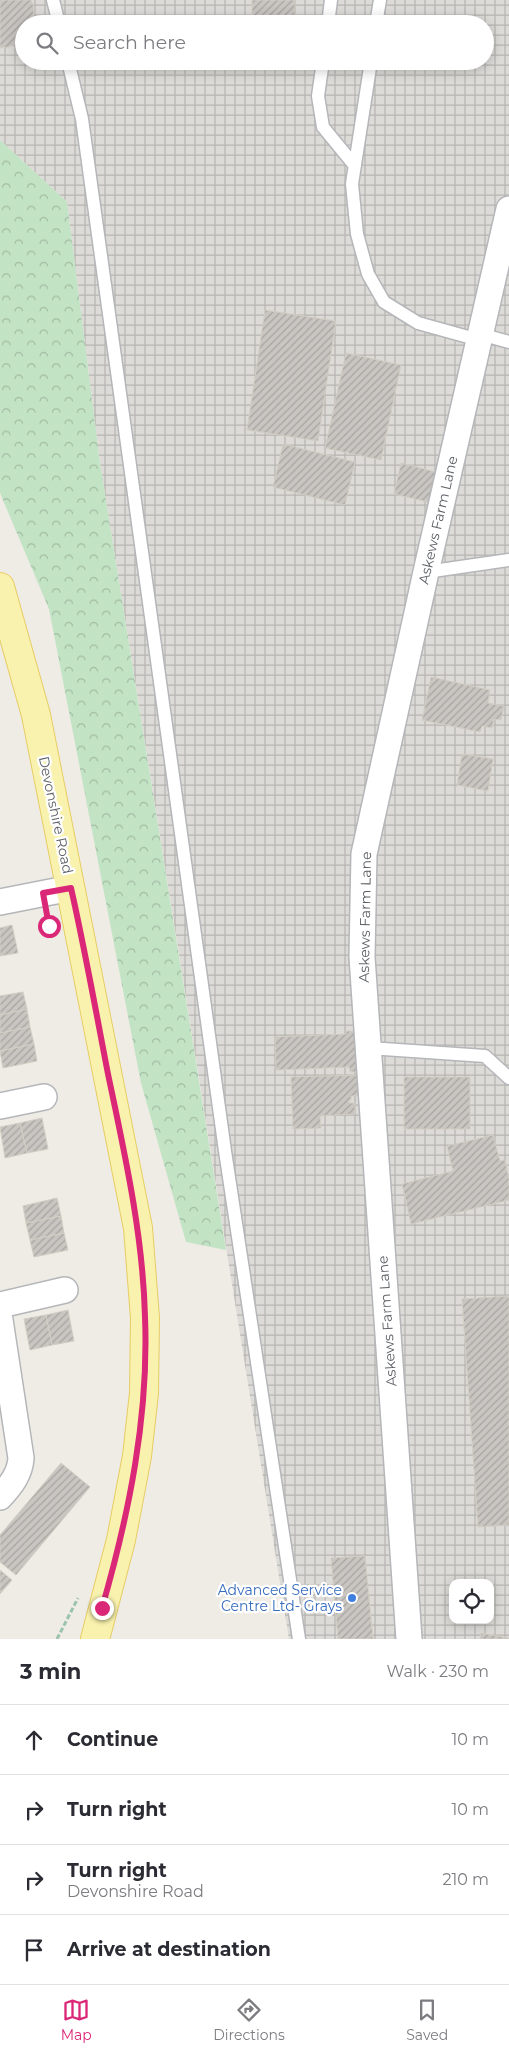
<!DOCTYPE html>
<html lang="en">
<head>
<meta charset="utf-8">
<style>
  body { margin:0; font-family:Montserrat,sans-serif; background:#f2f2f3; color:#2b2b33 }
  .controls { position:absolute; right:15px; bottom:15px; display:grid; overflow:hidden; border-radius:10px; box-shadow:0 2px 12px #0003 }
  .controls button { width:45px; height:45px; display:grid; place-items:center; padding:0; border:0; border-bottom:1px solid #e1e1e2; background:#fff; color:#2b2b33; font:25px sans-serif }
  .stop { position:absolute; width:15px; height:15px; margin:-11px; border:4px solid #db2777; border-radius:50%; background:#fff }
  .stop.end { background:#db2777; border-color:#fff; box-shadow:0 1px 5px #0008 }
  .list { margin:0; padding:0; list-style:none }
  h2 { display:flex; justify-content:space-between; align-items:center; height:65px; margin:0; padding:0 20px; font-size:21px }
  h2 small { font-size:16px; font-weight:400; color:#7c7c81 }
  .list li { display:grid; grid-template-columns:32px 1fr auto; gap:15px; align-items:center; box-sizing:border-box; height:70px; padding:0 20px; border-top:1px solid #e1e1e2 }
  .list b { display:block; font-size:19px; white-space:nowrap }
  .list p { margin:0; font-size:16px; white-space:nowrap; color:#7c7c81 }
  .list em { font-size:16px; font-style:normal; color:#7c7c81 }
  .icon { flex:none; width:28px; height:28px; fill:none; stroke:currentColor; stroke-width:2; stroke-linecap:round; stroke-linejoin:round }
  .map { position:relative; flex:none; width:509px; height:1639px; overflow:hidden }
  .search { position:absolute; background:#fff; box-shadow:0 2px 12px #0003; left:15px; right:15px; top:15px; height:55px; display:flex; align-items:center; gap:12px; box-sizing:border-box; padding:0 18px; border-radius:28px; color:#7c7c81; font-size:19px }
  .sheet { height:345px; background:#fff }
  nav { display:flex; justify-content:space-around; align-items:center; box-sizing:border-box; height:70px; border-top:1px solid #e1e1e2; background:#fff; font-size:14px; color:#7c7c81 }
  nav a { display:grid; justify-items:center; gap:2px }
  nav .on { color:#db2777 }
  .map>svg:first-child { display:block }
  .industrial { fill:url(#industrial-grid); fill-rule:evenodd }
  .forest { fill:url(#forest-crowns) }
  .building { fill:url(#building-hatch); stroke:#d2cec3 }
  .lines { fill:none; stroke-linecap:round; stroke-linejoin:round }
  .lane-casing { stroke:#b5b6ba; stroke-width:15 }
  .street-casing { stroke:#b5b6ba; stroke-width:28 }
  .primary-casing { stroke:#e7cc64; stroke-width:30 }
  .path { stroke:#9cc4ab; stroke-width:3; stroke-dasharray:5 2.5; stroke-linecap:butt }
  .lane { stroke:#fff; stroke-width:12 }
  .street { stroke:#fff; stroke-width:25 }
  .primary { stroke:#f9f2ae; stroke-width:28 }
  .route { stroke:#db2777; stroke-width:6 }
  .shop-dot { fill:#3f7fe0; stroke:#fff; stroke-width:2 }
  .labels { text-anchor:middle; stroke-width:4.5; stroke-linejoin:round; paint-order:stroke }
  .street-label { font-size:14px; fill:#5c5f64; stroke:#fff }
  .shop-label { font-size:14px; fill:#366cbe; stroke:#fff; text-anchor:end }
</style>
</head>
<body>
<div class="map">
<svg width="509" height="1639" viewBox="0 0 509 1639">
  <defs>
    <pattern id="industrial-grid" width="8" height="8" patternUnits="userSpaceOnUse" patternTransform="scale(1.25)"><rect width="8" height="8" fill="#dddbd7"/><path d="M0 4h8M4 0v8" fill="none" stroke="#b6b5b2"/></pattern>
    <pattern id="forest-crowns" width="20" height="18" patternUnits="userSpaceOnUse" patternTransform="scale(1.25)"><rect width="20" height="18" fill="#c3e3c5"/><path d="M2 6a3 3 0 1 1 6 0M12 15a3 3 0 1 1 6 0" fill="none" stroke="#a2bba4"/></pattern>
    <pattern id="building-hatch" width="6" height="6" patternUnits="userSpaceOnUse" patternTransform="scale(1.25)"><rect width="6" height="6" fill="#c9c6c2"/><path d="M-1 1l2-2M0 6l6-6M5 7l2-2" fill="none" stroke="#a6a4a1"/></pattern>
  </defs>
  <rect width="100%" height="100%" fill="#eeece5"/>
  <path class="industrial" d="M0,0H509V1639H289L100,463L67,202L0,140ZM24,24H485V61H24ZM453,1583H490V1620H453Z"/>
  <path class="forest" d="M0,140L67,202L100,463L226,1250L186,1242L141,1083L49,609L0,493Z"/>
  <path class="building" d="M0,0H31L34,7L33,24H24V39L9,47L0,48Z
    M252,0H295V21H252Z
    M265,310L336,321L318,441L247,430Z
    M346,353L401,365L381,460L325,448Z
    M283,444L355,462L345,505L273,487Z
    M401,463L440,473L432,503L394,494Z
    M431,677L490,690L488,703L504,706L501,720L494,719L492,728L482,726L480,732L422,720Z
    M462,754L493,759L488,791L457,785Z
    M12,925L18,953L0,956V928Z
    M23,992L27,1009L0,1015V996Z
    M27,1009L30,1027L0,1033V1015Z
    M30,1027L34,1044L0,1051V1033Z
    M346,1031H359L360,1072H350L349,1067L276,1070L275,1037L346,1034Z
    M34,1044L37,1061L3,1068L0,1051Z
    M361,1075L362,1095L351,1096V1100H349V1103H355V1114L320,1116L321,1128L293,1129L291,1077Z
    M404,1077H470V1129H404Z
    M42,1118L48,1149L27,1153L20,1123Z
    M20,1123L27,1153L5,1158L0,1127Z
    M493,1135L500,1161L505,1160L509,1179V1200L411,1224L402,1184L453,1171L447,1146Z
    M57,1198L61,1216L26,1223L23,1206Z
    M61,1216L64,1233L30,1240L26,1223Z
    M64,1233L68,1250L34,1257L30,1240Z
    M509,1296V1525L478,1527L462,1299Z
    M68,1310L74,1341L52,1345L46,1315Z
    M46,1315L52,1345L30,1350L24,1319Z
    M61,1463L90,1487L16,1575L0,1562V1535Z
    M365,1556L373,1639H338L331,1558Z
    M0,1570L12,1580L0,1594Z
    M481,1633L509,1638V1639H480Z"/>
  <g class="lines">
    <defs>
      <path id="lane" d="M53,0L59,24
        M328,24L331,0
        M376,24L380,0
        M68,61L82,119L225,1151L299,1639
        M323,61L318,96L323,127L355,166
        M371,61L352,184L357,234L368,274L384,302L418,323L479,340
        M480,334L509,342
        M426,572L509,560
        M369,1048L485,1056L509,1078"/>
      <path id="street" d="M0,902L71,888
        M0,1106L44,1097
        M0,1305L65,1290
        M0,1320L21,1458C20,1474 11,1485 0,1497
        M409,1639L362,957L364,854L426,572L509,209"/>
      <path id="primary" d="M0,587L36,715L138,1228L145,1318L144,1393L137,1456L121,1540L95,1639"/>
    </defs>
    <use href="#lane" class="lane-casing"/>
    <use href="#street" class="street-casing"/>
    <use href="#primary" class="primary-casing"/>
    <path class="path" d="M47,916L52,931
      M57,1639L78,1598"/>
    <use href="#lane" class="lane"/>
    <use href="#street" class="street"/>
    <use href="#primary" class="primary"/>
  </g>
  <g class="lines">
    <path class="route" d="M49,926L43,893L71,888C85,950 96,1012 108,1074C125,1155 143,1235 145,1317C149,1416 129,1514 102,1608"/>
  </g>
  <circle class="shop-dot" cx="352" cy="1598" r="5"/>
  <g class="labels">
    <g class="street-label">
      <text transform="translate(438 520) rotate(-77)" y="5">Askews Farm Lane</text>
      <text transform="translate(56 815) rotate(78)" y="5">Devonshire Road</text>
      <text transform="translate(365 917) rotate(-89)" y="5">Askews Farm Lane</text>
      <text transform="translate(387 1321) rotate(-94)" y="5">Askews Farm Lane</text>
    </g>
    <g class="shop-label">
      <text x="342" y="1595">Advanced Service<tspan x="342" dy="16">Centre Ltd- Grays</tspan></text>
    </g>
  </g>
</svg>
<div class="controls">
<button><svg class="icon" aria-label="locate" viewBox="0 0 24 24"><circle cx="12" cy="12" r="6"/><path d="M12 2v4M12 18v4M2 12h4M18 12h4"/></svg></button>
</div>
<div class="stop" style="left:49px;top:926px"></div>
<div class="stop end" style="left:102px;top:1608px"></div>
<div class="search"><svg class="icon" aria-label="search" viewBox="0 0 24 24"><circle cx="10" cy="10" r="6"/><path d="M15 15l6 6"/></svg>Search here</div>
</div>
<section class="sheet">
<h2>3 min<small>Walk · 230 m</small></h2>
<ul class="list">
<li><svg class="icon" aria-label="ahead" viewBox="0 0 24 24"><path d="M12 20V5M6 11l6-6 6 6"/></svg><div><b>Continue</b></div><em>10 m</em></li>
<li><svg class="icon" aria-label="right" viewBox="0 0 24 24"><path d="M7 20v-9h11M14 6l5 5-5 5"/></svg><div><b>Turn right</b></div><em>10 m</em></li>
<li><svg class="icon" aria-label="right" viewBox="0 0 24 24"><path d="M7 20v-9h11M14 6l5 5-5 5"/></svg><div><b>Turn right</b><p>Devonshire Road</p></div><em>210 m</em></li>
<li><svg class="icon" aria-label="arrive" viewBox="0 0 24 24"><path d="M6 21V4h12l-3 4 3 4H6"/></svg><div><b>Arrive at destination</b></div></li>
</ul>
</section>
<nav>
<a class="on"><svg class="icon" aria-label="map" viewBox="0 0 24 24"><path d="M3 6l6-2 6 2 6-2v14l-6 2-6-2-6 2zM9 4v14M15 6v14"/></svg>Map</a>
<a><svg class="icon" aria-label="directions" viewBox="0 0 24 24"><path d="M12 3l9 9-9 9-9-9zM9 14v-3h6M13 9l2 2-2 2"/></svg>Directions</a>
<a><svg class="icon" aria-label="saved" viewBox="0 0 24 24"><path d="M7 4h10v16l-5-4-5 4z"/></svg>Saved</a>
</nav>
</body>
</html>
